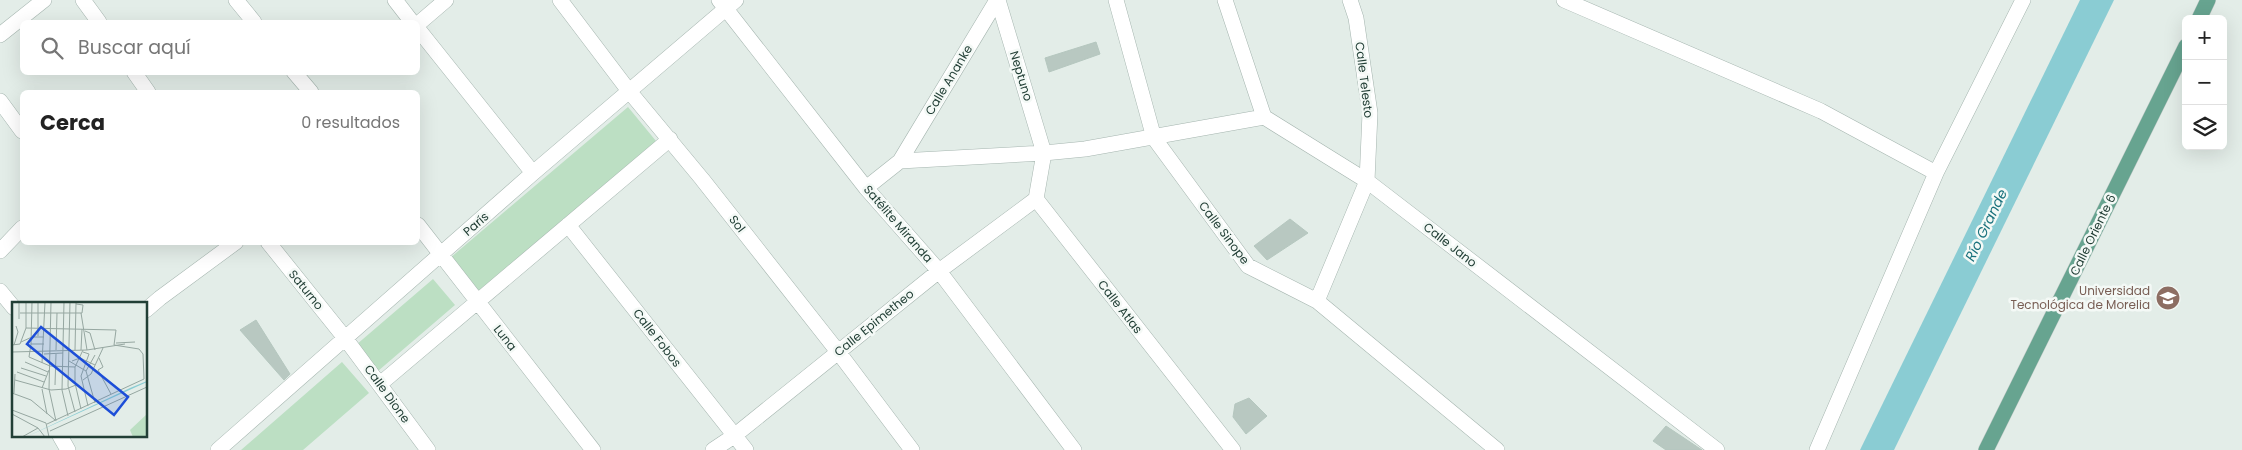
<!DOCTYPE html>
<html lang="es">
<head>
<meta charset="utf-8">
<style>
  body { margin:0; font-family:Poppins,sans-serif; background:#f6f6f6; color:#222 }
  .controls { position:absolute; right:15px; top:15px; display:grid; overflow:hidden; border-radius:8px; box-shadow:0 5px 20px #0002 }
  .controls button { width:45px; height:45px; display:grid; place-items:center; padding:0; border:0; border-bottom:1px solid #e0e0e0; background:#fff; color:#222; font:25px sans-serif }
  .list { margin:0; padding:0; list-style:none }
  h2 { display:flex; justify-content:space-between; align-items:center; height:65px; margin:0; padding:0 20px; font-size:21px }
  h2 small { font-size:16px; font-weight:400; color:#767676 }
  .icon { flex:none; width:28px; height:28px; fill:none; stroke:currentColor; stroke-width:2; stroke-linecap:round; stroke-linejoin:round }
  .map { position:relative; flex:none; width:2242px; height:450px; overflow:hidden }
  .search { position:absolute; background:#fff; box-shadow:0 5px 20px #0002; left:20px; top:20px; width:400px; height:55px; display:flex; align-items:center; gap:12px; box-sizing:border-box; padding:0 18px; border-radius:8px; color:#767676; font-size:19px }
  .panel { position:absolute; background:#fff; box-shadow:0 5px 20px #0002; left:20px; top:90px; width:400px; height:155px; border-radius:8px }
  .map>svg:first-child { display:block }
  .green { fill:#bcdfc3 }
  .water { fill:#8accd3 }
  .building { fill:#b8c8c1; stroke:#b5c7bf }
  .lines { fill:none; stroke-linecap:round; stroke-linejoin:round }
  .minor-casing { stroke:#a5b5af; stroke-width:16 }
  .major-casing { stroke:#c1c9c7; stroke-width:16 }
  .minor { stroke:#fff; stroke-width:15 }
  .major { stroke:#67a490; stroke-width:15 }
  .labels { text-anchor:middle; stroke-width:5; stroke-linejoin:round; paint-order:stroke }
  .street-label { font-size:12px; fill:#223f36; stroke:#f4f9f6 }
  .education-label { font-size:12px; fill:#785e54; stroke:#f4f9f6; text-anchor:end }
  .water-label { font-size:14px; font-style:italic; fill:#1b727d; stroke:#f4f9f6 }
  .inset-road { fill:none; stroke:#96a7a1; stroke-width:1 }
  .view { fill:#1d4ed8; fill-opacity:0.15; stroke:#1d4ed8; stroke-width:2.5 }
  .inset-edge { fill:none; stroke:#223f36; stroke-width:2.5 }
</style>
</head>
<body>
<div class="map">
<svg width="2242" height="450" viewBox="0 0 2242 450">
  <rect width="100%" height="100%" fill="#e3ede8"/>
  <path class="green" d="M628,107L656,141L479,292L450,258Z
    M433,279L455,305L378,371L356,345Z
    M342,362L369,393L303,450H241Z"/>
  <path class="water" d="M2080,0H2114L1894,450H1860Z"/>
  <path class="building" d="M1096,42L1100,54L1049,72L1045,58Z
    M1290,219L1308,233L1267,260L1254,246Z
    M256,320L290,374L284,380L240,330Z
    M1249,398L1267,416L1246,434L1233,417L1235,404Z
    M1666,426L1702,450H1666L1653,441Z"/>
  <g class="lines">
    <defs>
      <path id="minor" d="M83,0L99,22
        M236,0L254,22
        M395,0L412,22
        M560,0L629,91L702,179L839,353L912,450
        M719,0L866,188L939,271L1074,450
        M998,0L1044,153L1036,199L1233,450
        M1116,0L1154,138L1248,266L1317,301L1497,450
        M1225,0L1264,117
        M1564,0L1821,111L1936,173
        M418,24L446,0
        M418,29L533,173
        M0,35L44,0
        M134,72L148,92
        M294,72L311,92
        M0,101L22,131
        M900,161L997,0
        M866,188L900,161L1044,153L1085,149L1264,117L1367,181L1717,450
        M418,225L593,450
        M568,225L746,450
        M268,242L345,338L428,450
        M0,251L22,228
        M0,291L14,308
        M1317,301L1367,181L1370,113L1356,18L1350,0
        M146,310L160,298L236,242
        M380,384L670,139
        M60,436L68,450
        M218,450L533,173L736,0
        M713,450L734,436L939,271L1036,199
        M1817,450L1936,173L2023,0"/>
      <path id="major" d="M2199,19L2208,0
        M1986,450L2186,46"/>
    </defs>
    <use href="#minor" class="minor-casing"/>
    <use href="#major" class="major-casing"/>
    <use href="#minor" class="minor"/>
    <use href="#major" class="major"/>
  </g>
  <defs>
    <symbol id="university-disc" viewBox="-11 -11 22 22"><circle r="9.5" fill="#8d6e63" stroke="#f4f9f6"/><path d="M0-5L7-2L0 1L-7-2ZM-4 1L0 2.5L4 1V4Q0 6-4 4Z" fill="#fff"/></symbol>
  </defs>
  <g fill-rule="evenodd">
    <use href="#university-disc" x="2154" y="284" width="28" height="28"/>
  </g>
  <g class="labels">
    <g class="street-label">
      <text transform="translate(1021 76) rotate(73)" y="4">Neptuno</text>
      <text transform="translate(949 80) rotate(-59)" y="4">Calle Ananke</text>
      <text transform="translate(1364 80) rotate(83)" y="4">Calle Telesto</text>
      <text transform="translate(476 224) rotate(-41)" y="4">París</text>
      <text transform="translate(737 224) rotate(52)" y="4">Sol</text>
      <text transform="translate(898 224) rotate(49)" y="4">Satélite Miranda</text>
      <text transform="translate(1224 233) rotate(53)" y="4">Calle Sinope</text>
      <text transform="translate(2093 235) rotate(-64)" y="4">Calle Oriente 6</text>
      <text transform="translate(1450 245) rotate(38)" y="4">Calle Jano</text>
      <text transform="translate(306 290) rotate(51)" y="4">Saturno</text>
      <text transform="translate(1120 307) rotate(52)" y="4">Calle Atlas</text>
      <text transform="translate(874 323) rotate(-39)" y="4">Calle Epimetheo</text>
      <text transform="translate(505 338) rotate(52)" y="4">Luna</text>
      <text transform="translate(657 338) rotate(52)" y="4">Calle Fobos</text>
      <text transform="translate(387 394) rotate(54)" y="4">Calle Dione</text>
    </g>
    <g class="education-label">
      <text x="2150" y="295">Universidad<tspan x="2150" dy="14">Tecnológica de Morelia</tspan></text>
    </g>
    <g class="water-label">
      <text transform="translate(1986 225) rotate(-64)" y="5">Río Grande</text>
    </g>
  </g>
  <g transform="translate(12 302)">
    <rect width="135" height="135" fill="#e3ede8"/>
    <path d="M135,112V135H121L118,128Z" fill="#bcdfc3"/>
    <path d="M135,79V80L14,135L118,86Z" fill="#8accd3"/>
    <path class="inset-road" d="M39,0L37,87L44,119M52,0L50,88L56,114M58,0L56,84L63,110M8,11H70L71,3L64,2M69,11L75,48M7,17V0M14,26L104,28L102,43M73,29L78,31L83,48M26,34V0M9,40L20,35H32M104,41L123,40M19,42L20,0M0,43L8,42L14,26V0M2,43L6,30L4,24M44,48L45,11M63,48L64,1M69,48L70,27M0,50L75,48L113,42M71,50L77,52L69,74L76,104M32,52L51,51M17,55L38,64L63,65M17,55L19,42H32M87,56L91,65L86,68L99,92M57,59L74,69L83,101M60,59L68,56L83,63M13,60L36,70M30,61L33,0M9,66L34,74M74,69L83,53M5,70L32,80M3,78L39,88L54,87L64,83M71,78L79,72L91,46M43,83L44,52M30,86L37,68M30,87L35,112M0,91L19,98L43,118M2,91L3,72M69,107L63,81V65L71,48M0,108L34,121L37,135M0,112L26,126L33,135M35,122L132,77L131,52L127,47L102,43M38,129L135,85M10,135L26,126"/>
    <path class="view" d="M29,25L116,95L102,113L15,42Z"/>
    <rect width="135" height="135" class="inset-edge"/>
  </g>
</svg>
<div class="controls">
<button>+</button>
<button>−</button>
<button><svg class="icon" aria-label="layers" viewBox="0 0 24 24"><path d="M12 4l9 5-9 5-9-5zM3 14l9 5 9-5"/></svg></button>
</div>
<div class="search"><svg class="icon" aria-label="search" viewBox="0 0 24 24"><circle cx="10" cy="10" r="6"/><path d="M15 15l6 6"/></svg>Buscar aquí</div>
<section class="panel">
<h2>Cerca<small>0 resultados</small></h2>
<ul class="list">
</ul>
</section>
</div>
</body>
</html>
